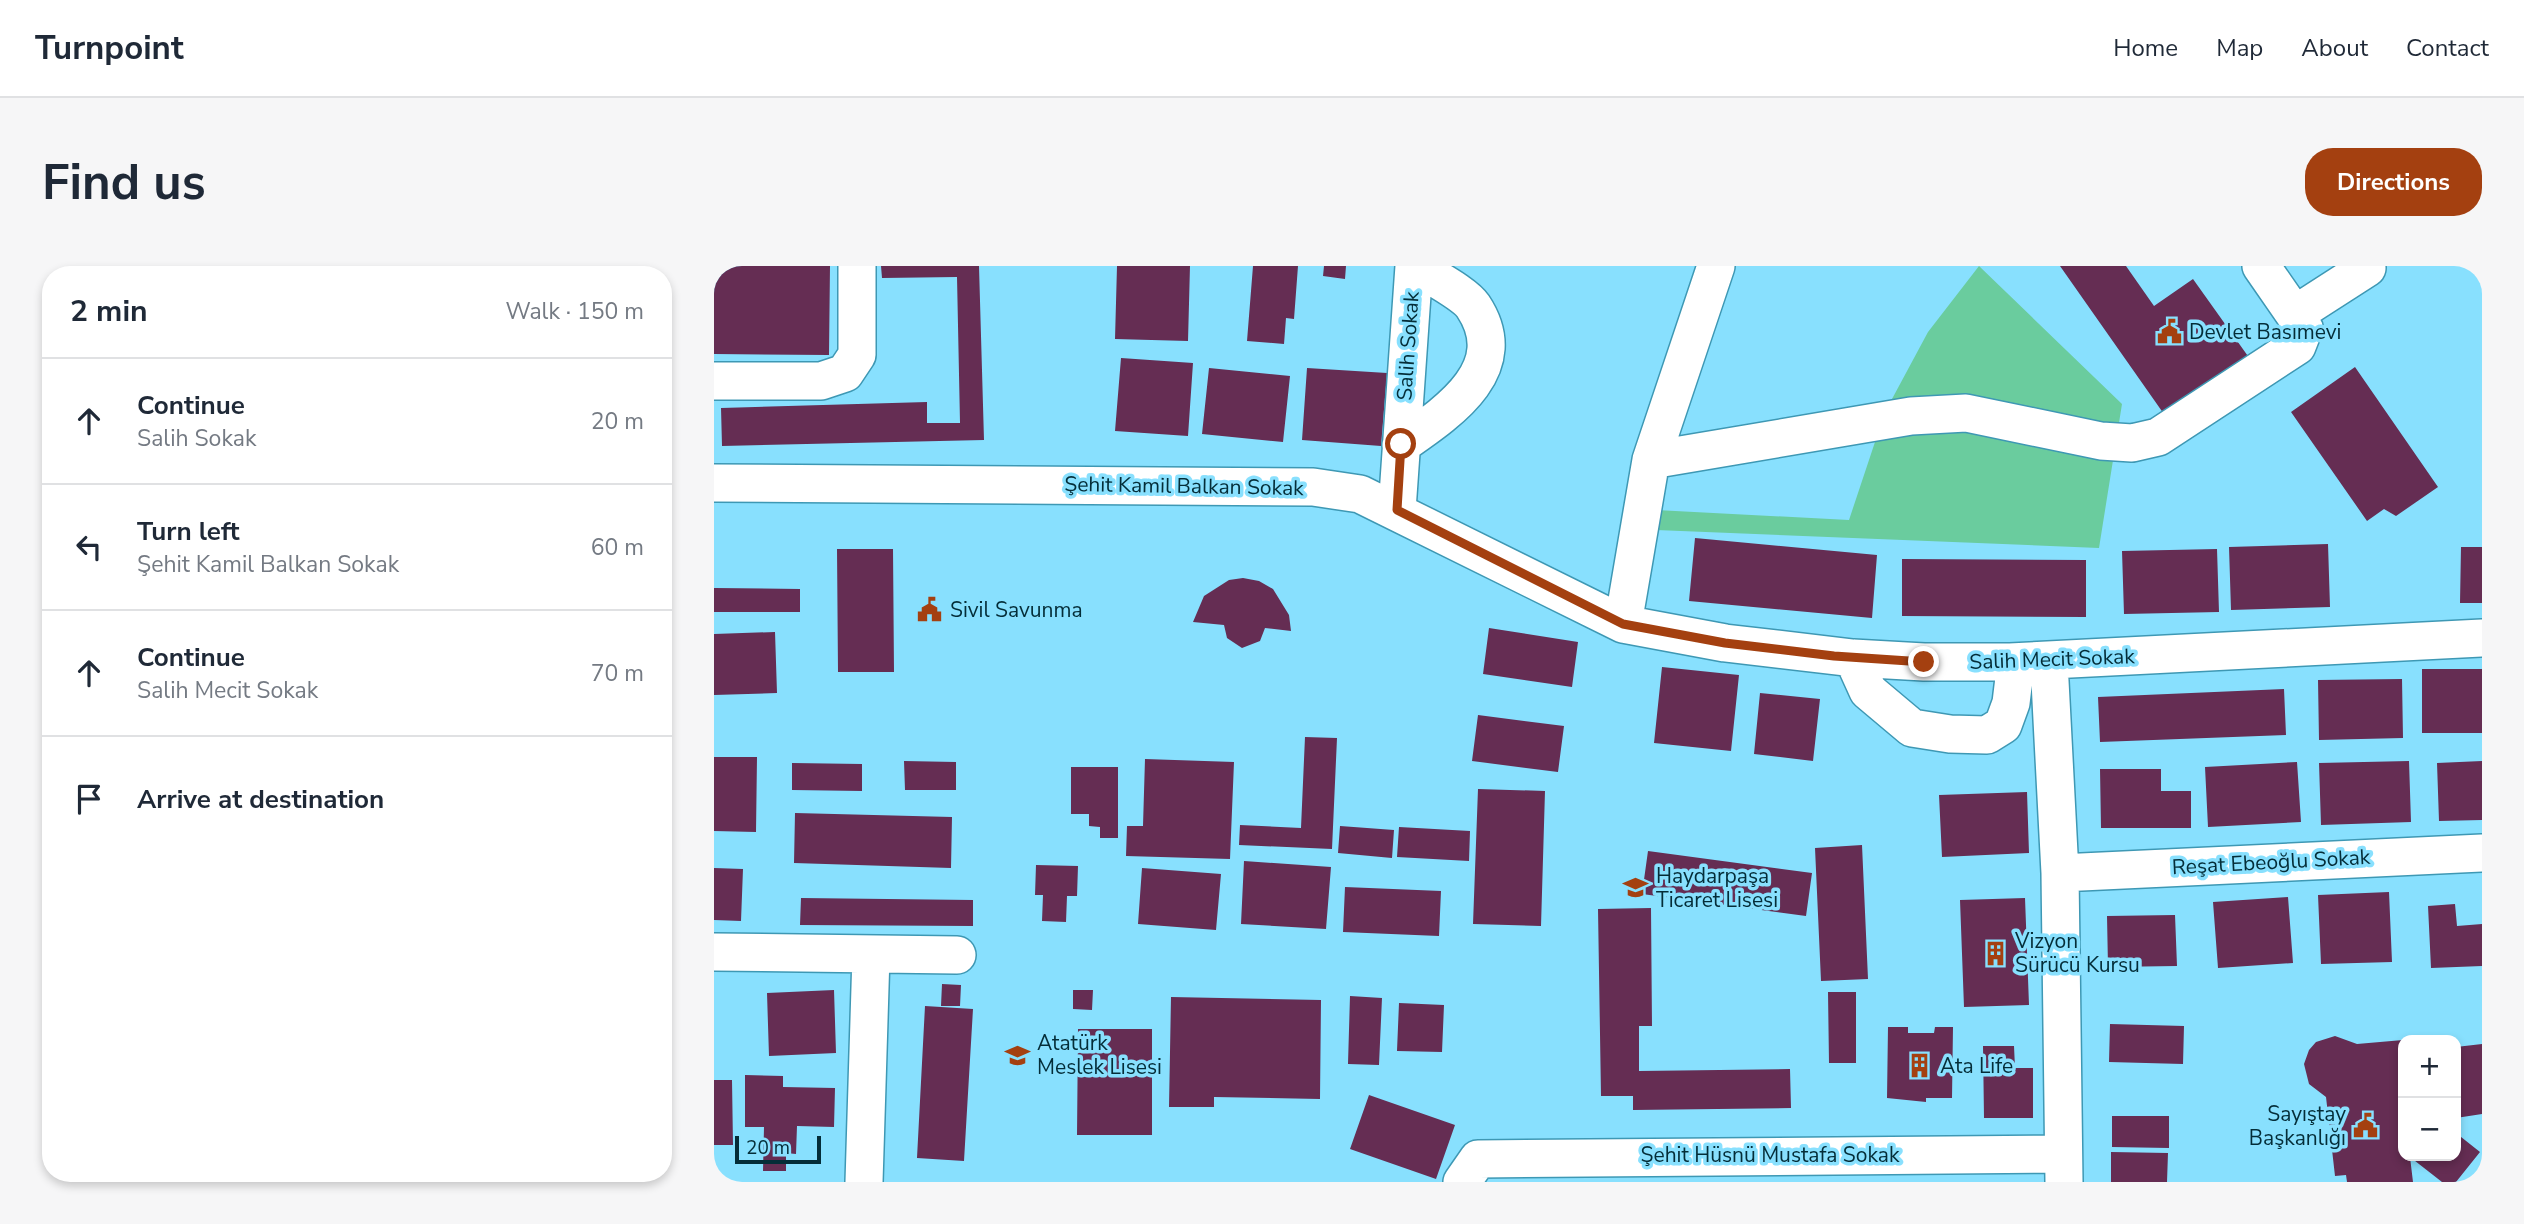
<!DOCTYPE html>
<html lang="en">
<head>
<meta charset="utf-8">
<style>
  body { margin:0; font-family:"Nunito Sans",sans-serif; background:#f6f6f7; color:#1f2937 }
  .controls { position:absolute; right:21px; bottom:21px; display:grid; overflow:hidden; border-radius:14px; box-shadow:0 4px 10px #0003 }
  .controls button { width:63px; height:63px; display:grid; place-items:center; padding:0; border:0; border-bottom:2px solid #e0e1e3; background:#fff; color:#1f2937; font:35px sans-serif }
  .scale { position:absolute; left:21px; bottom:18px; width:86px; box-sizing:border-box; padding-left:7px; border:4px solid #042d38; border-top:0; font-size:19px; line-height:24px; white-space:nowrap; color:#042d38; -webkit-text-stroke:5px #88e0fe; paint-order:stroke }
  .stop { position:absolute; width:21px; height:21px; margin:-16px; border:5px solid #a44010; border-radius:50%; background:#fff }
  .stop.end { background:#a44010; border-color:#fff; box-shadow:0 2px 7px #0008 }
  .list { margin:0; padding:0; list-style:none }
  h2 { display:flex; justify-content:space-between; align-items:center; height:91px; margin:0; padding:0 28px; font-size:30px }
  h2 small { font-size:23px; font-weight:400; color:#747a83 }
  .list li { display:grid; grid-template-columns:46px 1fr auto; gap:21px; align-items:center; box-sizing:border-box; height:126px; padding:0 28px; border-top:2px solid #e0e1e3 }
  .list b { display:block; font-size:26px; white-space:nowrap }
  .list p { margin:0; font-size:23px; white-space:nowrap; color:#747a83 }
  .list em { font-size:23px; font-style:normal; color:#747a83 }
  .icon { flex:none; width:38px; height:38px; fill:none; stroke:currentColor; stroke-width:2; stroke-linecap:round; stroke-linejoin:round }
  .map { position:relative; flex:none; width:1768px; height:916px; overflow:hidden; border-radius:28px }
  header { display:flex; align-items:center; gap:42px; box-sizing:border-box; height:98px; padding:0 35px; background:#fff; border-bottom:2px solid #e0e1e3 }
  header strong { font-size:33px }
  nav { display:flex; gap:38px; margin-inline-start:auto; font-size:24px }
  .intro { display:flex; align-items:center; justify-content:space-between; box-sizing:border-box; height:168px; padding:0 42px }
  h1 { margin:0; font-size:49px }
  .button { padding:18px 32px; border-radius:28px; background:#a44010; color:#fff; font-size:24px; font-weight:700 }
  main { display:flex; gap:42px; padding:0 42px }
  aside { flex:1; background:#fff; border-radius:28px; box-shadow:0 4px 10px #0003 }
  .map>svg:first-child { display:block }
  .green { fill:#6acc9e }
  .building { fill:#652d53 }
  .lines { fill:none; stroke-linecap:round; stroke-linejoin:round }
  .minor-casing { stroke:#3e98b4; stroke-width:40 }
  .minor { stroke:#fff; stroke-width:37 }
  .route { stroke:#a44010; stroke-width:9 }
  .labels { text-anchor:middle; stroke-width:7; stroke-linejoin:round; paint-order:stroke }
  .poi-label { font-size:21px; fill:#042d38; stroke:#88e0fe; text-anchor:start }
  .street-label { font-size:21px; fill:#042d38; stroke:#88e0fe }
</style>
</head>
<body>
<header>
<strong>Turnpoint</strong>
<nav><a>Home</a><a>Map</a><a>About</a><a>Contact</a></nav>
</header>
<div class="intro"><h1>Find us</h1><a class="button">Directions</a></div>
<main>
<aside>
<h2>2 min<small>Walk · 150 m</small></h2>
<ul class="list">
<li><svg class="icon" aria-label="ahead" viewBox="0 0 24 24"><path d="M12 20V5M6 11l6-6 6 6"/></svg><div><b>Continue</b><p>Salih Sokak</p></div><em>20 m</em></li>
<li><svg class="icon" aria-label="left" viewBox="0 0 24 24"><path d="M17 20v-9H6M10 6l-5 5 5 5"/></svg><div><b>Turn left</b><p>Şehit Kamil Balkan Sokak</p></div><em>60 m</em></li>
<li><svg class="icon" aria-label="ahead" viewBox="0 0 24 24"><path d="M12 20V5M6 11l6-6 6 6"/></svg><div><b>Continue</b><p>Salih Mecit Sokak</p></div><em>70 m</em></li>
<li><svg class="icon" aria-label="arrive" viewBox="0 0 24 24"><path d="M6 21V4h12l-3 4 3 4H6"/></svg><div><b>Arrive at destination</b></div></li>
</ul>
</aside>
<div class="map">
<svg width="1768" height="916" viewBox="0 0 1768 916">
  <rect width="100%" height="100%" fill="#88e0fe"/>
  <path class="green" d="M1265,0L1408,138L1385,282L942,264V244L1135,254L1171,146L1214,66Z"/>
  <path class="building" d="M0,0H116L115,89L0,88Z
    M167,0H265L270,174L8,180L7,142L213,136V157H246L243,11L168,12Z
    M403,0H476L474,75L401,73Z
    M539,0H584L580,53L572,52L570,78L533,75Z
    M610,0H632L631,13L609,10Z
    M1346,0H1412L1440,40L1479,13L1536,93L1452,151Z
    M407,92L479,97L474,170L401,165Z
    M1641,101L1724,221L1682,250L1670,243L1653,255L1577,146Z
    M495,102L576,110L569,176L488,168Z
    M593,102L673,107L667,180L588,174Z
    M981,272L1163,289L1158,352L975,335Z
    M1614,278L1616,341L1517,344L1515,281Z
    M1747,281H1768V337H1746Z
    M123,283H179L180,406H124Z
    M1503,283L1505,346L1410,348L1408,285Z
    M1188,293L1372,294V351L1188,350Z
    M529,312L545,315L559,323L575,349L577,365L551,362L546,375L528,382L513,372L510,359L479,356L490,330L515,314Z
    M0,322L86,323V346H0Z
    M775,362L864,376L858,421L769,408Z
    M61,366L63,427L0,429V368Z
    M948,401L1025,409L1017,485L940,477Z
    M1708,403H1768V467H1708Z
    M1688,413L1689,472L1605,474L1604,414Z
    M1570,423L1572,469L1386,476L1384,431Z
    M1046,427L1106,433L1099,495L1040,488Z
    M764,449L850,460L844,506L758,495Z
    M591,471L623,472L618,583L525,579L526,559L587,562Z
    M0,491H43L42,566L0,565Z
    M431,493L520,496L516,593L412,590L413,560H429Z
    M190,495L242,496V524H191Z
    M1695,495L1697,556L1607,559L1605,497Z
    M1768,495V554L1725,555L1723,497Z
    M1583,496L1587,556L1494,561L1491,501Z
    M78,497L148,498V525L78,524Z
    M357,501H404V572H386V561L375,560V548H357Z
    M1386,503H1447V525H1477V562H1387Z
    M764,523L831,525L827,660L759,658Z
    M1313,526L1315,587L1228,591L1225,529Z
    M81,547L238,551L237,602L80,597Z
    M626,560L680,564L678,592L624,587Z
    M685,561L756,565L755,595L683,591Z
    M1148,579L1154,713L1107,715L1101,582Z
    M934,585L1098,607L1092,650L928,628Z
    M530,595L617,601L612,663L527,658Z
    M322,599L364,600L363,630H353L352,656L328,655L329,629H321Z
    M0,602L29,603L27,655L0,654Z
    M428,602L507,608L502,664L424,658Z
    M631,621L727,625L725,670L629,666Z
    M1675,626L1678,696L1607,698L1604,629Z
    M1574,631L1579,697L1504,702L1499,636Z
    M87,632L259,634V660L86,659Z
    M1311,632L1315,739L1250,741L1246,634Z
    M1741,638L1743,660L1768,658V700L1717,702L1714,640Z
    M937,642L938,760H925V805L1076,803L1077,842L919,844V830H887L884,643Z
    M1461,649L1463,700L1394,701L1393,650Z
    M228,718L247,719L246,740H227Z
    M120,724L122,787L55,790L53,727Z
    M359,724H379L378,744L359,743Z
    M1114,726H1142V797H1115Z
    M636,730L668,732L665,799L634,798Z
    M457,731L607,734L606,833L500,831V841H455Z
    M685,737L730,739L728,786L683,785Z
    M211,740L259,743L250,895L203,892Z
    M1396,758L1470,760L1469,798L1395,796Z
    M1174,761H1194V767H1220L1221,761H1239L1238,832H1212V836L1173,832Z
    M364,763H438V869H363Z
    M1621,770L1643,778L1689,774V890H1742V867L1766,886L1742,916H1728L1696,891L1699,916H1633L1632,909L1621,910L1612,831L1595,818L1590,798L1595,784L1602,776Z
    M1768,778V848L1742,852V781Z
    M1269,780H1300L1301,802H1319V852H1270Z
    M31,809L69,810V821L121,822L120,861L83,860L82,888L72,887V905H49L50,861H31Z
    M0,814H18L19,879H0Z
    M655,829L741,859L722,913L636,883Z
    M1398,850H1455V882L1398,881Z
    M1397,886L1454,887L1453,916H1397Z"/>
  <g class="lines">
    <defs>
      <path id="minor" d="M1583,47L1653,2L1651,0
        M0,115H107L131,107L143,89V0
        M687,179C733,147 801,103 759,40C750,27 716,10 702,0
        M937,194L1197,150L1252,147L1387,175L1418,177L1444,171L1583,80L1590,62L1547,0
        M0,217L599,221L646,228L909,358L1011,377L1139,392L1210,396H1296L1768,372
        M683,244L700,0
        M909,358L937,194L1002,0
        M1139,392L1154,425L1198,462L1236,468L1273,469L1289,459L1297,437L1300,412L1296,396
        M1335,396L1346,607L1350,916
        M1346,607L1768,587
        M0,686L243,689
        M150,916L157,689
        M748,916L764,893L1349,888"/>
    </defs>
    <use href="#minor" class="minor-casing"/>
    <use href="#minor" class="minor"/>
  </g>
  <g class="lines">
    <path class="route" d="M687,178L683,244L909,358L1011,377L1120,390L1210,396"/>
  </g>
  <defs>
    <symbol id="civic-bare" viewBox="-9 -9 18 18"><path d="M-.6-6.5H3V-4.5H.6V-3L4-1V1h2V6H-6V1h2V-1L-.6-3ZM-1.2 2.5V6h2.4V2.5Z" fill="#a44010" stroke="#88e0fe" stroke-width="2.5" paint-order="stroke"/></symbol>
    <symbol id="school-bare" viewBox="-9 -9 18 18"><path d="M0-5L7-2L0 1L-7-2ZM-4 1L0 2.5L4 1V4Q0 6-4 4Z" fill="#a44010" stroke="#88e0fe" stroke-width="2.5" paint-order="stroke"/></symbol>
    <symbol id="building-bare" viewBox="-9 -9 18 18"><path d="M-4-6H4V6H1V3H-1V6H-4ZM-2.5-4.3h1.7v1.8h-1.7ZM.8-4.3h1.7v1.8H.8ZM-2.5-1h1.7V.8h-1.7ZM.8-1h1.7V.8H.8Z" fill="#a44010" stroke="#88e0fe" stroke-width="2.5" paint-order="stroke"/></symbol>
  </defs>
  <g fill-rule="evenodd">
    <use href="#civic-bare" x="1438" y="48" width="35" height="35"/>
    <use href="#civic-bare" x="198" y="326" width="35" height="35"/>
    <use href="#school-bare" x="904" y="604" width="35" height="35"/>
    <use href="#building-bare" x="1264" y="670" width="35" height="35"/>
    <use href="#school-bare" x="286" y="772" width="35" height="35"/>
    <use href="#building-bare" x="1188" y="782" width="35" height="35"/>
    <use href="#civic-bare" x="1634" y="842" width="35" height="35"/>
  </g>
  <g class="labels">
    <g class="poi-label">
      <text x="1475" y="73">Devlet Basımevi</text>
      <text x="236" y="351">Sivil Savunma</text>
      <text x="942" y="617">Haydarpaşa<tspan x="942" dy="24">Ticaret Lisesi</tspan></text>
      <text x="1301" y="682">Vizyon<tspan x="1301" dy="24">Sürücü Kursu</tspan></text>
      <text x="323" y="784">Atatürk<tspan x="323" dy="24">Meslek Lisesi</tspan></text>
      <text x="1226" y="807">Ata Life</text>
      <text x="1632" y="855" text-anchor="end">Sayıştay<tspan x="1632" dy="24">Başkanlığı</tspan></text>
    </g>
    <g class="street-label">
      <text transform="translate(694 80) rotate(-86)" y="7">Salih Sokak</text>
      <text transform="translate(470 220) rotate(1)" y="7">Şehit Kamil Balkan Sokak</text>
      <text transform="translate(1338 393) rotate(-2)" y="7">Salih Mecit Sokak</text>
      <text transform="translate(1557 596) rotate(-3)" y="7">Reşat Ebeoğlu Sokak</text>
      <text x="1056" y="896">Şehit Hüsnü Mustafa Sokak</text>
    </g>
  </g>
</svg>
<div class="controls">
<button>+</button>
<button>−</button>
</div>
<div class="scale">20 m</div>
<div class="stop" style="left:687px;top:178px"></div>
<div class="stop end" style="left:1210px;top:396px"></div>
</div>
</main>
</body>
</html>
